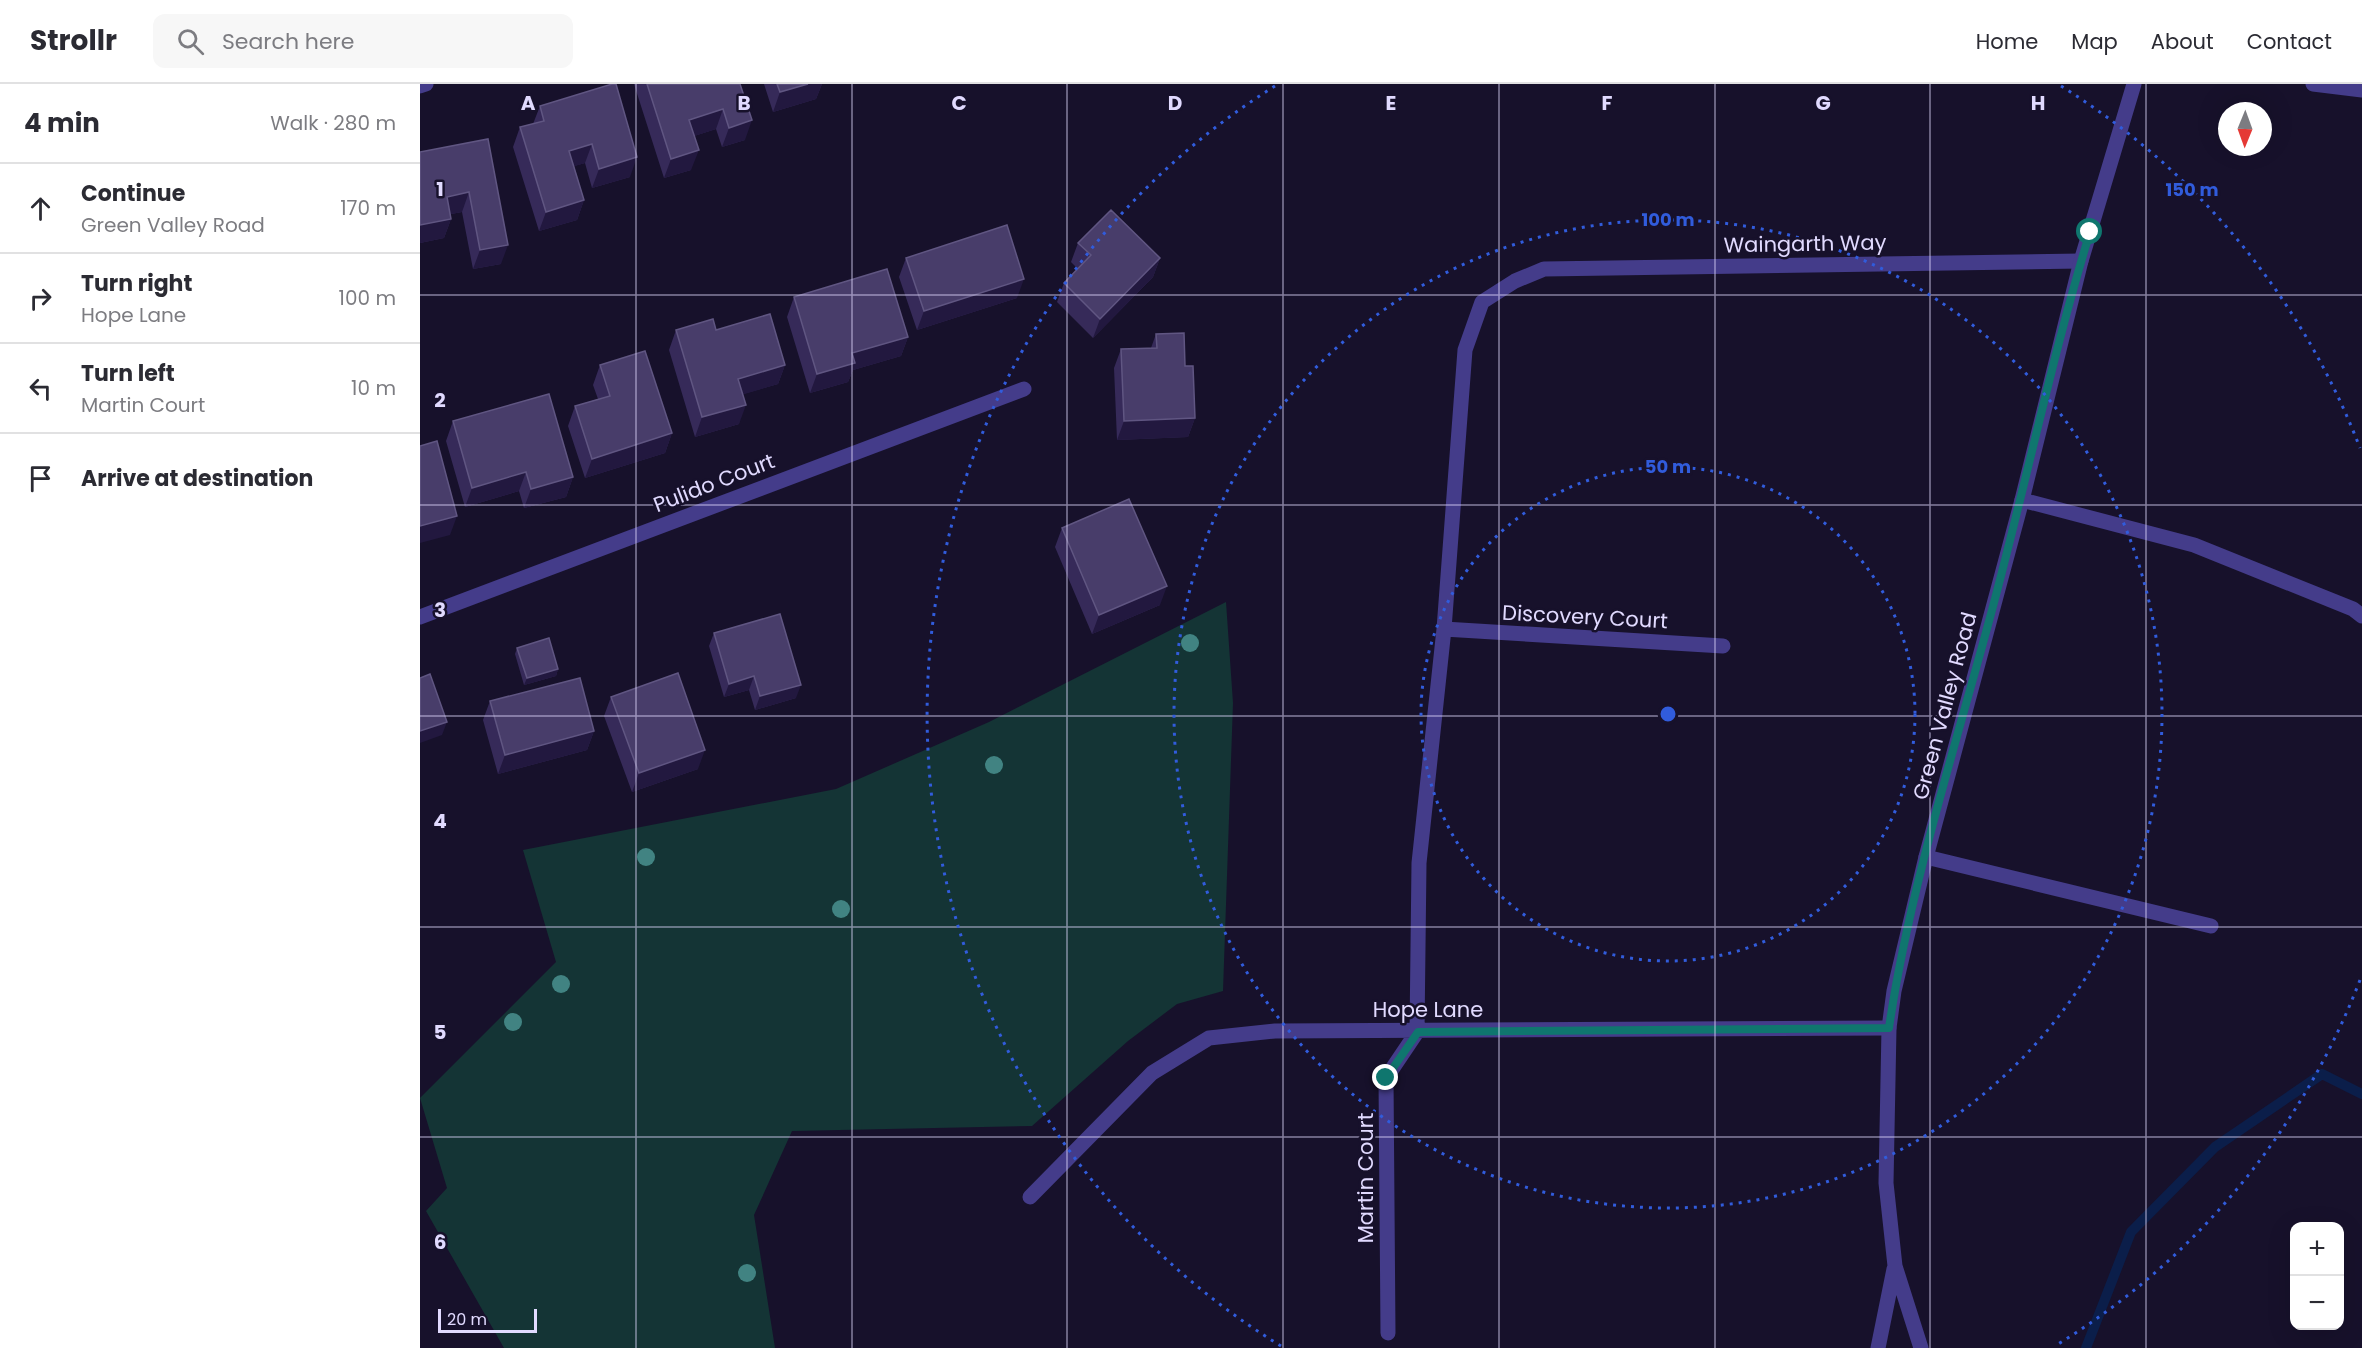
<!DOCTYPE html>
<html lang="en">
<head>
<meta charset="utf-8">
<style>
  body { margin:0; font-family:Poppins,sans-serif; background:#f7f7f7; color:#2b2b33 }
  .controls { position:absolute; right:18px; bottom:18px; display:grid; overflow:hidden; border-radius:12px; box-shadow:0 6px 24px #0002 }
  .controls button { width:54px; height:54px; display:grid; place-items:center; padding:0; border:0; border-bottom:2px solid #e1e1e2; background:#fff; color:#2b2b33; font:30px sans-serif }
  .compass { position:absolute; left:1798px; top:18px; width:54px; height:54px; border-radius:50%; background:#fff; box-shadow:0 6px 24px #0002; rotate:181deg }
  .scale { position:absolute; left:18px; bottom:15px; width:99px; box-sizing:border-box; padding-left:6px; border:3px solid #e1daff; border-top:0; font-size:16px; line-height:21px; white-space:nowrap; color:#e1daff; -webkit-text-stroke:4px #17112b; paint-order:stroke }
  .stop { position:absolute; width:18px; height:18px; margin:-14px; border:4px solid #0f766e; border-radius:50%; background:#fff }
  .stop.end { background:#0f766e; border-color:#fff; box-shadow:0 2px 6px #0008 }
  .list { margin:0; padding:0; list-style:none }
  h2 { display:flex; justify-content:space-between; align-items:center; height:78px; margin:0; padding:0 24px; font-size:26px }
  h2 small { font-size:20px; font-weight:400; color:#7c7c81 }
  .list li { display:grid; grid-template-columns:39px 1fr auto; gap:18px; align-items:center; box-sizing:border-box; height:90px; padding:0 24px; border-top:2px solid #e1e1e2 }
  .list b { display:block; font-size:22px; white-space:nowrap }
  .list p { margin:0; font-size:20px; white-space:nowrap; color:#7c7c81 }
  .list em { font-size:20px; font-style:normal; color:#7c7c81 }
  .icon { flex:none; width:33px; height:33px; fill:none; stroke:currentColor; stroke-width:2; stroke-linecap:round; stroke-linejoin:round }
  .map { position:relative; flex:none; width:1942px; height:1264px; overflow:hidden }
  header { display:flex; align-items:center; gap:36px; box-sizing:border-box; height:84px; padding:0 30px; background:#fff; border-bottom:2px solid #e1e1e2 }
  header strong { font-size:28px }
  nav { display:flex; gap:33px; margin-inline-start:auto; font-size:21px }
  .search { width:420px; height:54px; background:#f7f7f7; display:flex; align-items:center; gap:15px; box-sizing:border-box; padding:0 21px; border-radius:12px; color:#7c7c81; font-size:22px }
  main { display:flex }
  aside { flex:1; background:#fff }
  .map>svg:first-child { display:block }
  .green { fill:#143435 }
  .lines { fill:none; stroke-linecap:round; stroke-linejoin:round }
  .stream { stroke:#0b1e4a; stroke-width:10 }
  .service { stroke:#443c8a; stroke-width:15 }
  .minor { stroke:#443c8a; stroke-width:15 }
  .tertiary { stroke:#443c8a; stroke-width:15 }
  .tree { fill:#418382 }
  .wall { fill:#362a59 }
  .shaded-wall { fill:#22183f }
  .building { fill:#483d6a; stroke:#605682; stroke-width:1.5 }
  .route { stroke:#0f766e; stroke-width:8 }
  .grid { fill:none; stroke:#e1daff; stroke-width:1.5; stroke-opacity:0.55 }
  .ring { fill:none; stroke:#315cdc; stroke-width:3; stroke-dasharray:3 6 }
  .labels { text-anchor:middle; stroke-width:5; stroke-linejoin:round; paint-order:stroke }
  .street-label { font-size:21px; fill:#e1daff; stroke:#17112b }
  .grid-label { font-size:20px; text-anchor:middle; font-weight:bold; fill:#e1daff; stroke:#17112b; stroke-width:5; stroke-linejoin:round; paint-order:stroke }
  .centre { fill:#315cdc; stroke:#17112b; stroke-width:3 }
  .ring-label { font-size:18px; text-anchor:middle; font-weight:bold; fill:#315cdc; stroke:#17112b; stroke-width:5; stroke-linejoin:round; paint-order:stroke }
</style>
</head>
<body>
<header>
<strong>Strollr</strong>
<div class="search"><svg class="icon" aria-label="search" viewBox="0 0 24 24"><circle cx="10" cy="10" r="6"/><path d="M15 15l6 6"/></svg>Search here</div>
<nav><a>Home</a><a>Map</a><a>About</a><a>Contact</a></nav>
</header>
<main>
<aside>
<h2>4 min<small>Walk · 280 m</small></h2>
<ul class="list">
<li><svg class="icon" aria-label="ahead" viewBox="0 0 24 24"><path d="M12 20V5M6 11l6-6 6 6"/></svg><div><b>Continue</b><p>Green Valley Road</p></div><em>170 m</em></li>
<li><svg class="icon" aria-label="right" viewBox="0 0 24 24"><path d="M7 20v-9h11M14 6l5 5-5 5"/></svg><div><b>Turn right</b><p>Hope Lane</p></div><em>100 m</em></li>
<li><svg class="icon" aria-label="left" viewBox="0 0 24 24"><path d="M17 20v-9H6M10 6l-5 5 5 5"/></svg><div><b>Turn left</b><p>Martin Court</p></div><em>10 m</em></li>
<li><svg class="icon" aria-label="arrive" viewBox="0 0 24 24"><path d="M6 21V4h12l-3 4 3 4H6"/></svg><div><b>Arrive at destination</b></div></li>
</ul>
</aside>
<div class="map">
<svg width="1942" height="1264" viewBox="0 0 1942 1264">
  <rect width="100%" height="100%" fill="#17112b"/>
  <path class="green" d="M806,518L813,619L803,907L757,920L708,957L612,1042L372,1047L334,1131L355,1264H84L6,1127L27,1104L0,1014L136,878L103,766L416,705L569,638Z"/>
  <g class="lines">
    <path class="stream" d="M1666,1264L1711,1148L1795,1063L1902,990L1942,1010"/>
    <path class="service" d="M1602,416L1774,461L1933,525L1942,532
      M1506,773L1791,842"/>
    <path class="minor" d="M1893,0L1942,6
      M0,2L6,0
      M0,533L604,305
      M1024,545L1303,562
      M610,1113L732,989L789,954L855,947L1469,944
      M968,1249L966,994L997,948L999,779L1024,545L1045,266L1062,218L1095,197L1124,185L1661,177"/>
    <path class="tertiary" d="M1458,1264L1474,1185
      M1501,1264L1475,1182L1466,1099L1469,944L1474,907L1506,773L1602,416L1661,177L1714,0"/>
  </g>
  <g class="tree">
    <circle cx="770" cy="559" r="9"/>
    <circle cx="574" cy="681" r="9"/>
    <circle cx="226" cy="773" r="9"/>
    <circle cx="421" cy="825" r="9"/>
    <circle cx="141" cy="900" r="9"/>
    <circle cx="93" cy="938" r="9"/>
    <circle cx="327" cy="1189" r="9"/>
  </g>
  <path class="wall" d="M192,0L210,93L172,104L165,79L154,82L164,116L157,136L119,147L93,63L100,43L113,40L120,22Z
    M214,0H320L325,56L302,63L296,45L274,52L271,86L244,94Z
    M344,0H402L396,15L353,28Z
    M68,55L81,180L53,185L42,128L31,130V135L24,154L0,159Z
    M658,159L740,174L733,193L673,254L637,218L644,199L658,185L651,178Z
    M486,174L597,214L497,246L479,193Z
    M374,213L488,253L481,272L433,286L428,298L390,309L367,233Z
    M256,246H296L365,281L358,300L323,310L319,340L275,353L249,266Z
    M736,250L765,282L775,334L768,353L697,356L694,284L701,265L731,264Z
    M180,281L252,349L245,369L165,394L148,342L155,322L178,315L173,301Z
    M33,337L153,393L146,413L104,424L99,407L45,423L26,357Z
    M642,444L740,521L672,550L635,463Z
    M294,549L376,614L335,626L329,606L304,613L289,562Z
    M97,564L138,585L136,592L104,601L95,570Z
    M191,613L278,685L212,708L184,632Z
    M70,617L174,647L167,666L78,690L63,636Z"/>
  <path class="shaded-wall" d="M388,0H402L396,15L353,28L360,8Z
    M303,25L296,45L262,56L269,36Z
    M332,36L325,56L302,63L309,44Z
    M172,60L165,79L142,86L149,67Z
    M279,66L271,86L244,94L251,75Z
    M217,73L210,93L172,104L179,85Z
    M49,108L42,128L20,132L27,113Z
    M164,116L157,136L119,147L126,128Z
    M31,135L24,154L0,159V141Z
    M88,161L81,180L53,185L60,166Z
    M740,174L733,193L673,254L680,235Z
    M604,195L597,214L497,246L504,227Z
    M488,253L481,272L433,286L428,298L390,309L397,290L432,269Z
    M365,281L358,300L311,314L318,295Z
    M326,321L319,340L275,353L282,333Z
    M775,334L768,353L697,356L704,337Z
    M252,349L245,369L165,394L172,375Z
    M106,388L99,407L45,423L52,404Z
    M153,393L146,413L104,424L111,405Z
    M37,432L30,451L0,459V442Z
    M747,502L740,521L672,550L679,531Z
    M138,585L136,592L104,601L107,594Z
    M334,592L329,606L304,613L309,600Z
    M381,601L376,614L335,626L340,612Z
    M27,638L22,651L0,659V647Z
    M174,647L167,666L78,690L85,671Z
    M285,666L278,685L212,708L219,689Z"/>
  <path class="building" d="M192,0H196L217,73L179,85L172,60L149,67L164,116L126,128L100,43L124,37L120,22Z
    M227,0H320L332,36L309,44L303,25L269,36L279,66L251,75Z
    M357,0H388L360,8Z
    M68,55L88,161L60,166L49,108L27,113L31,135L0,141V68Z
    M691,126L740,174L680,235L644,199L671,171L658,159Z
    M587,141L604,195L504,227L486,174Z
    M467,185L488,253L432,269L435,279L397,290L374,213Z
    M350,230L365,281L318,295L326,321L282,333L256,246L293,235L296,246Z
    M764,249L765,282H773L775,334L704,337L701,265L737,264L736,250Z
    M225,267L252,349L172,375L155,322L190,312L180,281Z
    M129,310L153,393L111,405L106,388L52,404L33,337Z
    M17,357L37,432L0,442V362Z
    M709,415L747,502L679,531L642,444Z
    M360,530L381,601L340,612L334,592L309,600L294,549Z
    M129,554L138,585L107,594L97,564Z
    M258,589L285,666L219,689L191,613Z
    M10,590L27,638L0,647V594Z
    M160,594L174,647L85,671L70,617Z"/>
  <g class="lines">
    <path class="route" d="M966,994L998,948L1469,944C1489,806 1536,661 1572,526C1606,400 1632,272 1670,148"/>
  </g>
  <path class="grid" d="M216,0V1264M432,0V1264M647,0V1264M863,0V1264M1079,0V1264M1295,0V1264M1510,0V1264M1726,0V1264M0,211H1942M0,421H1942M0,632H1942M0,843H1942M0,1053H1942"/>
  <g class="ring">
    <circle cx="1248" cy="630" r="247"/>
    <circle cx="1248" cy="630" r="494"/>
    <path d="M1940 896A741 741 0 0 1 1635 1262M861 1262A741 741 0 0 1 855 2M1641 2A741 741 0 0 1 1940 364"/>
  </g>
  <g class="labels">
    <g class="street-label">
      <text transform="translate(1385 160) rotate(-1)" y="7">Waingarth Way</text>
      <text transform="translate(294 399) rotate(-21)" y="7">Pulido Court</text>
      <text transform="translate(1165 533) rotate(3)" y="7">Discovery Court</text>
      <text transform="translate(1525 622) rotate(-75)" y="7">Green Valley Road</text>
      <text x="1008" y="933">Hope Lane</text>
      <text transform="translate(946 1094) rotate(-90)" y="7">Martin Court</text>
    </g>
  </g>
  <g class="grid-label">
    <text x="108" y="26">A</text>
    <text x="324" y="26">B</text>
    <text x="539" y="26">C</text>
    <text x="755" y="26">D</text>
    <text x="971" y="26">E</text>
    <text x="1187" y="26">F</text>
    <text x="1403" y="26">G</text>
    <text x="1618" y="26">H</text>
    <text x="20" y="112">1</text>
    <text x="20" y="323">2</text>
    <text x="20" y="533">3</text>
    <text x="20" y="744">4</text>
    <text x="20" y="955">5</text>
    <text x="20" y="1165">6</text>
  </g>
  <circle cx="1248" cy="630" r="9" class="centre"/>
  <g class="ring-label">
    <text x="1772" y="112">150 m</text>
    <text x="1248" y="142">100 m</text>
    <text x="1248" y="389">50 m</text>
  </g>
</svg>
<div class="controls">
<button>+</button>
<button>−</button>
</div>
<svg class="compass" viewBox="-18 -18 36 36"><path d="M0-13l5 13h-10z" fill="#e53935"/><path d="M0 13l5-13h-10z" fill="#7c7c81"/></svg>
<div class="scale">20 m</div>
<div class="stop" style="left:1670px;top:148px"></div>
<div class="stop end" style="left:966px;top:994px"></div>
</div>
</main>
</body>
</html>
